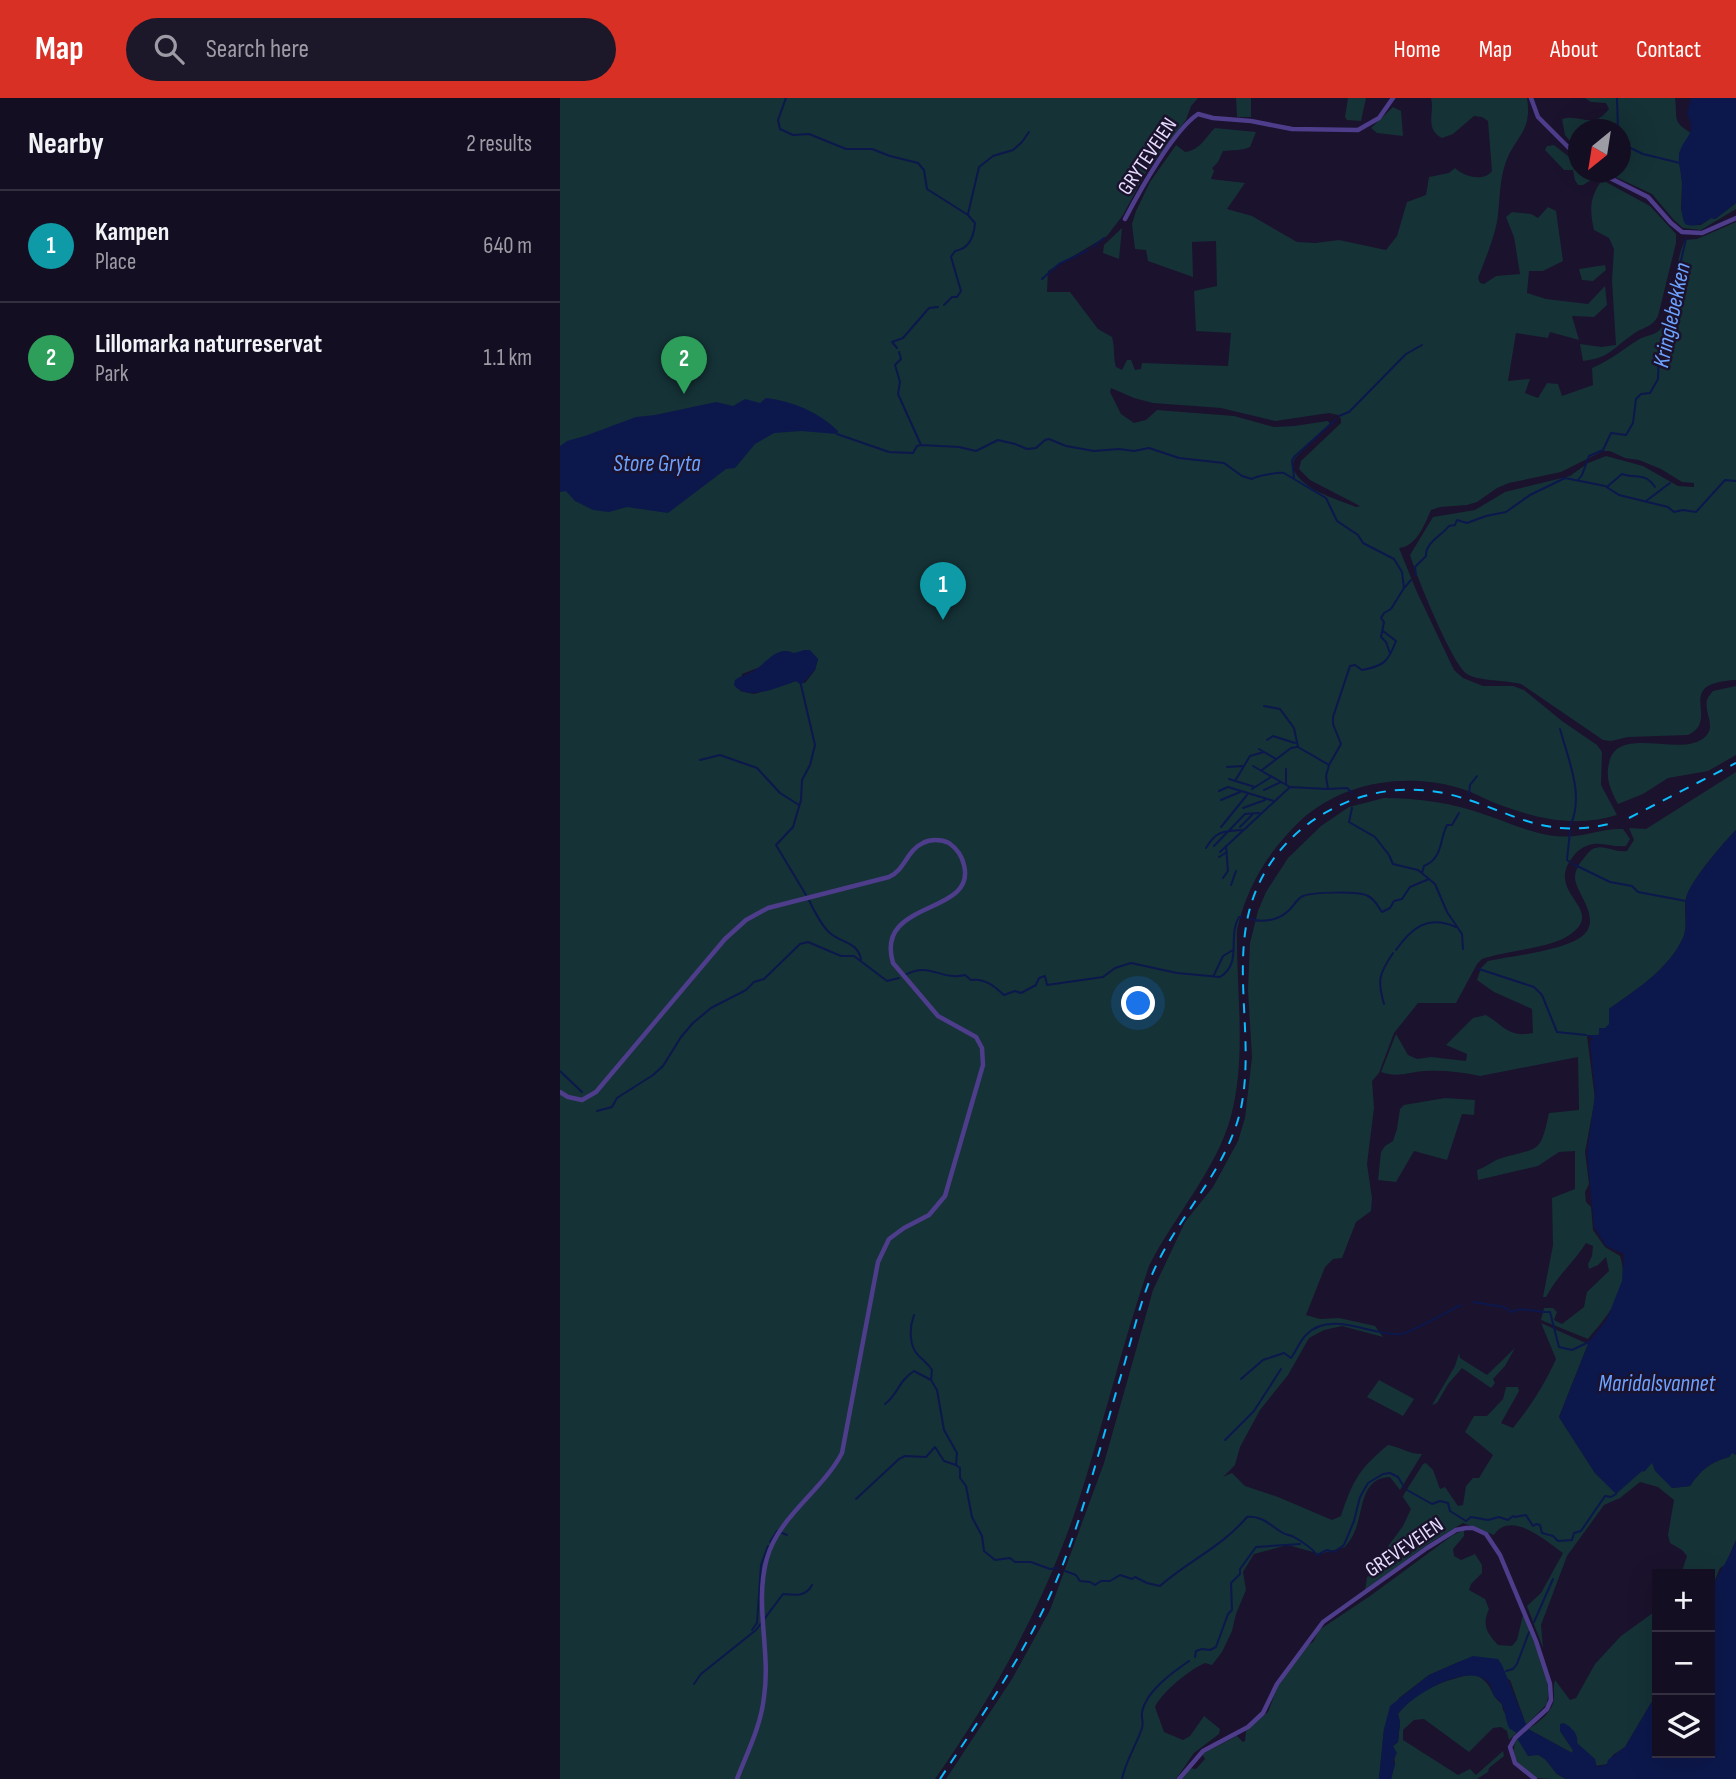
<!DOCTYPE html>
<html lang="en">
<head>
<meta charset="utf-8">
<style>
  body { margin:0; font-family:"Sofia Sans Condensed",sans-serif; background:#1d172a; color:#f1f3f6 }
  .controls { position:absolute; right:21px; bottom:21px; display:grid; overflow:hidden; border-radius:0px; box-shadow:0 7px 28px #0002 }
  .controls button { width:63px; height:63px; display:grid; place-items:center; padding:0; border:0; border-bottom:2px solid #332e40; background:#140e22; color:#f1f3f6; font:35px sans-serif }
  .compass { position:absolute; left:1008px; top:21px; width:63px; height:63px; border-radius:50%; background:#140e22; box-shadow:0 7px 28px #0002; rotate:210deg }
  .you { position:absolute; left:579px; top:906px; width:24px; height:24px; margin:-18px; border:5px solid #fff; border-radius:50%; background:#1a73e8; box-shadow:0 0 0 10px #1a73e833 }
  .badge { display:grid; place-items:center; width:46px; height:46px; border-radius:50%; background:#d93025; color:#fff; font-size:23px; font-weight:700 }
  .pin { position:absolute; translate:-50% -58px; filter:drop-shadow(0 2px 4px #0008) }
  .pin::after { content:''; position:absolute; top:37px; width:24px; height:21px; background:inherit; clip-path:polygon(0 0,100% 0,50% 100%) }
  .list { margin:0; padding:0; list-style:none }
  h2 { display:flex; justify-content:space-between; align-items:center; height:91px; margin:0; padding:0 28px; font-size:30px }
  h2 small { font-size:23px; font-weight:400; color:#9d9ca5 }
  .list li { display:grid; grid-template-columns:46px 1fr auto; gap:21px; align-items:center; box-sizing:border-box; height:112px; padding:0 28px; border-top:2px solid #332e40 }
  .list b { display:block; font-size:26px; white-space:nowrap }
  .list p { margin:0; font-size:23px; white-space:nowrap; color:#9d9ca5 }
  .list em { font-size:23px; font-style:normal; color:#9d9ca5 }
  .icon { flex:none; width:38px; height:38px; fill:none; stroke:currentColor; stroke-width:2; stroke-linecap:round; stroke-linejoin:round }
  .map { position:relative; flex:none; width:1176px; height:1681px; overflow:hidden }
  header { display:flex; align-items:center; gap:42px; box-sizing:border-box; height:98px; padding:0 35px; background:#d93025; color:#fff }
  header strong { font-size:33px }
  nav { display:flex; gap:38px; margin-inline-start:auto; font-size:24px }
  .search { width:490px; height:63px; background:#1d172a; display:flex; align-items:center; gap:18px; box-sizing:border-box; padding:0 24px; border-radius:38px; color:#9d9ca5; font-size:26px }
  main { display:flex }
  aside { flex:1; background:#140e22 }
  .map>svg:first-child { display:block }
  .green { fill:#153237; fill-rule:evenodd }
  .water { fill:#0c184c }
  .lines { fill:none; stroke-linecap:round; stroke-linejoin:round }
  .stream { stroke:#0c184c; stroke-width:2 }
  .minor { stroke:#4d3d8b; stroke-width:4.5 }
  .rail { stroke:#0bbdfe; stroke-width:2; stroke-dasharray:10 9; stroke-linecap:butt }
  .labels { text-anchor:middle; stroke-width:5; stroke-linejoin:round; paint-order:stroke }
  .street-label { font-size:21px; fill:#e7deff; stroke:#1b122d }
  .water-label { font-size:23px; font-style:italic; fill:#6da2fe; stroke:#1b122d }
</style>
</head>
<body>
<header>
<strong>Map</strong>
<div class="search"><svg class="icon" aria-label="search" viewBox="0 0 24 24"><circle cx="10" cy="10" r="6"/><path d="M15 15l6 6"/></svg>Search here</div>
<nav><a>Home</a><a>Map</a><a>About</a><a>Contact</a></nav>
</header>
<main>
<aside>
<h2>Nearby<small>2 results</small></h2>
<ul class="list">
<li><span class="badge" style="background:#0f9aa8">1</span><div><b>Kampen</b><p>Place</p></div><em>640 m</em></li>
<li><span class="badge" style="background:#2e9e5b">2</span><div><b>Lillomarka naturreservat</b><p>Park</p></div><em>1.1 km</em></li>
</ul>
</aside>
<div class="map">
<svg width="1176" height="1681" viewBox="0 0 1176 1681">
  <rect width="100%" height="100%" fill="#1b122d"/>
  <path class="green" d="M0,0H638L631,8L626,22L585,76L563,117L547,138L488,173L487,194H510L538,231L552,239C555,249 553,258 556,269L562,272L567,262H571L575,272L581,271L582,265L668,268L671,235L636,233L634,193L657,188L656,143L632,144L633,179L588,163L586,152L575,151L572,126L576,113L590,84L616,47L625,54C641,52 645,39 655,30L696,34L690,49C681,53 672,52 663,53L658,64L652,70L654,73L651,81L685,85L667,111L692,118L737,144L755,145L779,142L826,152L837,138L847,104L866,97L869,79L889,75L895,70C904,79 924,84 932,73L928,23L922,19L914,18L893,36L882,40C864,30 875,15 871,0H967C973,36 953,38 944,70C939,87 940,106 937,124C933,143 925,162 918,180L920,185L924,186L936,178L960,176L954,139L946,119L952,114L971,116L978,120L988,109L996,113L1003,163L983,173H969L967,195L986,201L1028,206L1045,188L1047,207L1034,219L1012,218L1019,242L990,234L988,240L956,235L948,283L970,281L965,295L978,300L987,285L998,286L1002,298L1033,287L1032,270C1049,263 1062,252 1078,242C1087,236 1097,239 1104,226C1116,200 1113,168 1125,142L1137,141L1176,124V582C1111,585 1162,621 1128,637L1068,639L1051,643L1043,642L961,586C946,582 917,583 907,576C892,566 856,477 850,457L873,419L915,412L945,394L1010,378L1028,365L1046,358L1083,368L1118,388L1134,389V385L1122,384L1101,371L1079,362L1065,360L1050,353H1043L1001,374L949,385L937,390L917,404L907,407L880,409L871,412C865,426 856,449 839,450L856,492L894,572L903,580L923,588H953L964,592L1002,623L1037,647L1042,654L1041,687L1057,717C1018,729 981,722 943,708C928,703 914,694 899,690C845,674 782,684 740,723C708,754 687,788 677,832C676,893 687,958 671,1018C658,1069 613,1120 589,1168C562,1247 543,1328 517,1408C484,1506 434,1597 375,1681H0ZM551,290L574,300L593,305L661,310L715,323L769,315L778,317L781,321V325L741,363L739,371L750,382L800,408L796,409C775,400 740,392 732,368L735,360L767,329L770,326L768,323L734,328L714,329L674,318L597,312L586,322L574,325L561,316L550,294ZM245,552L258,561L255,572L245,585L236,583L194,596L180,593L182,576Z
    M676,0H691V19H677Z
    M788,0H806L801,23L787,22L785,19Z
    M1025,0H1115C1118,20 1111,23 1131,35L1119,56L1122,85L1121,112L1128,127H1141L1151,120L1155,121L1176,105V111L1141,132L1123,130L1114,122L1092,96L1045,74H1060V32H1018V53L1005,37L1002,21C1022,15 1032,33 1049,11L1046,5L1031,4Z
    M833,9L841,13L843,38L817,35L811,30Z
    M994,47L1018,66V74H1028L1031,82L1023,87H1018L1015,82L1013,72H1004L985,52L987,48Z
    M1046,84L1090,108L1116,136V145L1098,218C1092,230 1082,229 1072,237C1052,251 1049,260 1023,263L1020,246L1041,249L1056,247L1052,183L1054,151L1049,140L1034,132C1030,114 1029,101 1040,85Z
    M562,130L559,161L543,155L544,147Z
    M1045,167L1046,172L1033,183L1022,182L1019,171Z
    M1176,588V657L1148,673L1108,680L1083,696L1058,706C1051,693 1045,680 1049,665C1058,625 1123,662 1146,638C1156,628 1144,614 1147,602C1148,598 1151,596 1153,593Z
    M1176,674V732C1161,747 1135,778 1127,797C1122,810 1129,826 1123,840C1108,872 1077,891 1049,911L1053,935L1027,938L1035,1001L1025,1054L1029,1086L1025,1094L1026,1104L1031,1109L1033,1132L1045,1149L1060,1158C1071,1192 1049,1216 1028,1241L981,1222L984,1210H993L997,1214L994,1222L1002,1226L1024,1209L1027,1194L1049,1173L1046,1159L1038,1167L1029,1171L1028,1166L1032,1158L1033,1148L1026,1145C1014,1164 997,1178 986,1199H983L993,1147L992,1100L1015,1091V1053L999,1054L978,1068L918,1082L917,1072C927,1069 933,1062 942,1060C979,1049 980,1057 989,1015L1019,1012L1018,959L920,978C903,974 883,972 865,973C849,974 837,980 821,974L836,936L848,957L857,961L871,959L906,963L907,956L886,947L913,920L926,917C944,928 949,940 973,935L972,911L934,894L917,882L921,870L928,863C951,858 1002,853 1021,839C1044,822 1016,796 1015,780C1015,772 1019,766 1024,760C1027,756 1031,751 1035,750C1045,747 1056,755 1067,753L1074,742L1069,730L1086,731Z
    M824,700C858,700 893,705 926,717C947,724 966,733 988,737C1020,743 1036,730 1063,731L1070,741L1066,748C1053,750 1042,743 1029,747C1022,749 1016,754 1012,760C985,796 1046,810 1011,836C991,851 947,852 922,861L917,866L896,905H858L834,935L819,975L812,983L814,1010L807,1066L812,1100L811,1113L796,1124L782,1160L773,1161L765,1169L746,1217L760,1221L779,1220L815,1228L823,1239L782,1228L764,1232L749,1240L728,1277L700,1312L680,1349L675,1367L663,1379L672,1375L685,1388L718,1399L772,1422L781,1418C793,1382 799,1371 828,1347C840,1349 849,1356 862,1356L840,1392L830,1379C799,1380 804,1415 794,1435C792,1440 788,1445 785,1449L760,1456L728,1447L694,1456L683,1474L686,1492L676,1516L672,1533L662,1554L652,1567L645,1565C629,1572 602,1594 595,1609L604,1634L623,1642L630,1638L644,1618L660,1631L659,1636L634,1655L616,1681H386L452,1581L490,1512L544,1365L593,1192L625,1124L653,1089L678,1043L685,1020L692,959L688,892L690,845L698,813L706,794L728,760L761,728L789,709Z
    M885,1000L915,1002L914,1017L902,1016L887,1062L854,1053L836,1084L818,1082L821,1054L825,1048L833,1043L837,1031L840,1011L844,1007Z
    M981,1225L1028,1246L999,1319L1035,1375L1056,1395L1092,1364L1112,1390L1130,1388C1141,1372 1150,1364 1169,1359L1172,1354L1176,1357V1442L1165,1467L1160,1470L1150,1494V1476H1121L1127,1458L1122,1452L1110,1445L1108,1437L1114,1402L1098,1389L1080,1384L1060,1400L1044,1407L1007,1458L981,1527L983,1550L967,1508L981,1495L1003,1455C987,1444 951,1411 934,1437L903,1425L868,1446L805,1493L807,1479L820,1472L837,1451L835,1448L820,1465L818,1462L843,1428L851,1411L843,1399L844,1396L863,1366L866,1365L873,1372L880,1391L885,1389L898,1408L903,1407L906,1388L913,1380H919L933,1357L905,1334L914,1318H927L943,1301L946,1289H958L959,1293L941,1325L953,1330C970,1309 985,1286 996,1261Z
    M955,1250L945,1268L933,1281L935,1285L931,1290L902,1270L888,1286L877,1305L872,1307L895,1268L899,1255L900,1260L927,1277Z
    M819,1282L854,1301L843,1318L807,1299Z
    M904,1432V1438L893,1451L894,1458L901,1462L915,1456L922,1467V1475L911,1486L909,1492L925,1501L929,1511C922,1527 926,1534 938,1547L952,1548L957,1542L963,1517C974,1544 993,1576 987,1606L967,1626L964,1627V1621L950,1582L901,1563L869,1577L839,1600L824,1631L819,1681H621L629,1670L636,1671L645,1661L642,1656L677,1638L683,1644L685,1643L686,1633L708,1614L718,1588L745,1549L753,1544L759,1532L810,1498L893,1437Z
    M1097,1512V1595L1065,1649L1053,1657L1047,1666L1035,1668L1017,1645L1000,1633L1013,1652L1012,1655L968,1631C979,1624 993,1614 994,1600C994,1592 993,1589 995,1582L1010,1602L1016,1600L1035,1566L1061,1538Z
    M914,1576C934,1585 928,1595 942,1606L943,1612L957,1634L949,1642L947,1633L941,1629L933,1630L909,1654L864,1621L854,1622L843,1632V1642L898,1677L910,1671L916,1677L943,1653L944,1658L929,1670L928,1674L917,1681H831L835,1666L833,1648L838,1644L840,1624L838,1616C855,1593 886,1581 914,1576Z
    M957,1640L969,1658L978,1656L985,1661L997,1676L1006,1681C998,1681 985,1681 977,1680C960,1673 948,1657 957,1640Z"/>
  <path class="water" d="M1131,0H1176V105L1155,121L1151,120C1143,126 1135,130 1125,126C1119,113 1123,100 1122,86C1122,77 1118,67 1119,58C1121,40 1139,37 1127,16Z
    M206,300C232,303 259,314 278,333L277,336L241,333L214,335L195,346L175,370L166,371L108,415L67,409L49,414L33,412L15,403L6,393L0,394V348L7,343L25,338L76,319L95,317L156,304L173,308L185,301L200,305Z
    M245,552H250L258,561L255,572L241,587L236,583C219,589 187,604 174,587L175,582C182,577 189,576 195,572C207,564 217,547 234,555Z
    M1176,732V1357L1172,1355L1169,1359C1150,1364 1141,1372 1130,1388L1112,1390L1095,1373L1092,1365L1084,1374L1082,1373L1056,1396L1035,1375L999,1319L1029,1244L1047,1221L1062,1183L1064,1156L1046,1148L1034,1129L1027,1055L1035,996L1030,943L1033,941L1026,937H1039V930H1045L1049,926V911C1077,891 1108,872 1123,840C1129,826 1123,811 1127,797C1131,783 1165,743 1176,732Z
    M1176,1442V1681H1006L997,1676L985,1661L978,1657L968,1658L957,1640L959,1637C957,1634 953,1633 950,1631C945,1624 946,1612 941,1605C940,1602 936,1601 934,1598C932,1595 932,1591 931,1588C913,1559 851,1598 838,1616L840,1624L838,1644L833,1648L837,1655L833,1663L835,1666L831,1681H819L824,1631L830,1608L869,1577L901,1563L913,1558L938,1561L942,1567L968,1631L1012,1655L1013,1652L1000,1633V1626L1004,1625C1011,1629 1019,1636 1017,1645L1035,1661L1037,1669L1047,1666L1048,1662L1065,1649L1097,1595V1655H1150V1494C1158,1475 1169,1462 1176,1442Z"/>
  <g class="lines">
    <path class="stream" d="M226,0L218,22L220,31L233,37L249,36L286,51H312L330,58L358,65L364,72L367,91L408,117L415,125C414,138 409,151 395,153L391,159L401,193L397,199H392L384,207
      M1057,0L1058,32
      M1060,45L1083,56L1120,65
      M408,116L419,69L433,58L453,52L462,44L469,34
      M533,149L544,140
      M482,181L499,166L528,152
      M337,250L332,244L343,240L369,210L378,209
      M339,254L341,261L335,267L340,284L338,296L361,347
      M779,318L789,314L846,256L862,247
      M277,336L329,354L353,355L357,348L361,347L399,349L416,353L438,342L455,346L467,351L476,350L485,342L489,341L506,348L534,353L559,351L574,353L589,350L619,360L664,365L682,378L692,381C696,378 719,374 724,375L766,400L777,423L798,437L803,445L834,461L842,474L844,490L831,511L824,515L821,520L824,524L821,539L826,544L830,555
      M734,379L732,363L734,359L775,322
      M1018,382L1022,377L1029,358L1043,352L1051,335L1066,337L1073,325L1076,301L1081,296L1090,295L1098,281L1099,255L1105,246L1107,219L1118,197L1120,167L1126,141
      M1048,388L1062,376C1076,381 1085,374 1095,389
      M1086,403L1110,385
      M856,477L855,469L866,458C865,445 882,437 889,428L895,427L897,422L907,425L926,418L946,414L970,397L1005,380L1045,388L1059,397L1108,409L1114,414L1123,412L1136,414L1165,382L1176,383
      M845,489L851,482
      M241,587L255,647L250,667L242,682L241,702L233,729L216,747L246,797
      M704,608L720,611L734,630L738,649L769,667
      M1000,631C1008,661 1025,698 1010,728
      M707,642L713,638L735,645
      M699,651L716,661
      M140,662L160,657L197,670L220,695L239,707
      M693,668L730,689L767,691
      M667,669L683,668
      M702,672L731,650L737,649
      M669,681L695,689
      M675,683L690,658L704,654
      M726,686V671
      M692,691L711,679
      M704,692L721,684
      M659,693L668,689L714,703
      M792,695L787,690L768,691L766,678L769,667L781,646L773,626V619L790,568L795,567L802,572C824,568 828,564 836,543L823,533
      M909,696L910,687L917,678
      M661,702L680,694
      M683,710L705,702
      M792,710L789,724L815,739L829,757L833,766L858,772L875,786L887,814L902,836L903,851
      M661,729L687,697
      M680,729L692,717
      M654,748L685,716L699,715
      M646,750C657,732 662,734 682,732
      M660,754L730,689
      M659,759L667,754
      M1010,764L1007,762L1010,733
      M1013,766L1050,784L1072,788L1078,794L1126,803
      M862,775L864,768C883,760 879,743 887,727H892L899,715
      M663,780L668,773L666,748
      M671,787L676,773
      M249,802C253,811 263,830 271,836C283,845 297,844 301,861
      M691,821C702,825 718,822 727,814C733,810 736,801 743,798C753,794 798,793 808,798C816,802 818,809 822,814L830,810L834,803L842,801L850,789L869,781
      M836,852C852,829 868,817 896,829
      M919,871L974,889L982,897L997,934L1026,937
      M345,877C370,863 380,883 405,877L411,882C425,880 434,888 444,897L455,893L461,895L476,887L479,880L485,878L487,887L543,879L555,870L571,865L617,875L660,879C683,865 667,839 679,819H682
      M654,877L663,858L673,852
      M824,906C817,882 819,876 833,855
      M0,973L22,994
      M37,1013L52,1009L57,1000L93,977L103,968L121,939L133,925L151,910L186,892L194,884L204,881L240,846L248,844L281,858H294L327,883L339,880
      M913,1204L944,1209L951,1214C963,1208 977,1215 990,1214L999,1249L1012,1252L1029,1244
      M354,1217C349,1230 349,1249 359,1258C364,1263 368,1265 372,1272L371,1282L377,1292L384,1332L397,1355L396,1367L400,1370V1380L406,1388L412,1419L422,1438L424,1453L435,1462L450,1460L455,1464H471L490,1471L498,1470
      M681,1281L703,1262L724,1255L731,1260C736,1253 740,1243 746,1237C771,1211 813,1239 842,1236C852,1234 889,1213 901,1207
      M325,1306C338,1297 338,1283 354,1273L371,1282
      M665,1342L694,1313L721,1271
      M847,1392L872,1406L880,1403L888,1405L890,1413L906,1423L911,1419L928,1422L939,1419L948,1422L953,1418L955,1419L966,1417L973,1428L976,1426L980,1427L982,1435L993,1438L998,1443L1012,1442L1014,1435L1021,1433L1045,1398L1051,1399L1056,1396
      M296,1401L339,1361L345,1358L366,1359L375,1349L384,1363L396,1367
      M222,1435L227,1437
      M210,1444L217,1433
      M505,1473L516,1477L520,1483L530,1484L535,1487L541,1483H550L560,1477L572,1481L575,1479L587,1485L600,1488C627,1464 663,1448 687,1419C702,1417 711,1428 723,1435C726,1437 731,1437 734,1439C741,1443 752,1450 757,1457L767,1452L774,1454L784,1447L794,1423L800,1399L808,1385L823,1376L830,1375L838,1379L844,1389
      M974,1524L993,1481
      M192,1532L197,1525L201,1467L208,1448
      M635,1559L636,1553L642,1551L650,1552L656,1549L668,1516L672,1512L671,1485L680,1476V1471L696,1449L740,1446
      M946,1573L953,1571L957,1566L969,1534
      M134,1586L141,1576L196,1532L223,1496C235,1497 246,1499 252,1487
      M562,1681C566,1662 576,1648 582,1630C584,1625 581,1620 582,1614C586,1593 613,1574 629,1563"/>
    <path class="minor" d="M971,0L978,19L1018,59
      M1038,74L1088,99L1111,125L1122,134L1142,135L1176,120
      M565,121C580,92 613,33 638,16L653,20L691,23L732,31L798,32L819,20L833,0
      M0,994L8,999L22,1002L36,994L165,841L186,822L208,810L329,779C345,772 347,752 363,745C370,741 381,741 389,745C396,750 402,758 404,767C417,818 314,801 333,865L378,918L416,939L422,950L423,967L385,1098L369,1117L344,1130L329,1141L318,1164L282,1355C262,1393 219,1418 207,1460C194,1506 211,1553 204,1599C201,1628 187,1655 177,1681
      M619,1681L643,1653L688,1629L703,1615L717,1586L763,1524L867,1450L896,1432L906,1430H913L926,1436L940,1457L976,1543L990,1586L991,1602L987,1611L955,1640L950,1649L955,1665L975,1681"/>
    <path class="rail" d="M1069,720L1176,665
      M380,1681C427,1610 475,1542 505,1461C529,1397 545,1330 565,1264C573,1235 580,1206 591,1179C616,1119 667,1074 681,1010C698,927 659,839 712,763C728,740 750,722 774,710C809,692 849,687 888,696C952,712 981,743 1053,725"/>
  </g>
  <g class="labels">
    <g class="street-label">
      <text transform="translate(587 58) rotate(-56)" y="7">GRYTEVEIEN</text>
      <text transform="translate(844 1449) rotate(-34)" y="7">GREVEVEIEN</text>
    </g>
    <g class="water-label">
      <text transform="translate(1111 217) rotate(-78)" y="8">Kringlebekken</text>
      <text x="97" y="373">Store Gryta</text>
      <text x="1097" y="1293">Maridalsvannet</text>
    </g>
  </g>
</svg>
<div class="controls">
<button>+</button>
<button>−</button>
<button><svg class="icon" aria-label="layers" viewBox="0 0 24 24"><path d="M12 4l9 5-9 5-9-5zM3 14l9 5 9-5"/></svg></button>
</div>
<svg class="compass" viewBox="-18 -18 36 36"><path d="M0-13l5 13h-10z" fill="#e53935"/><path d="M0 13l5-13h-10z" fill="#9d9ca5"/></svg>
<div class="you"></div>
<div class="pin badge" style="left:383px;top:522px;background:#0f9aa8">1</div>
<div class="pin badge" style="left:124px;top:296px;background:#2e9e5b">2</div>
</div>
</main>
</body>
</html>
